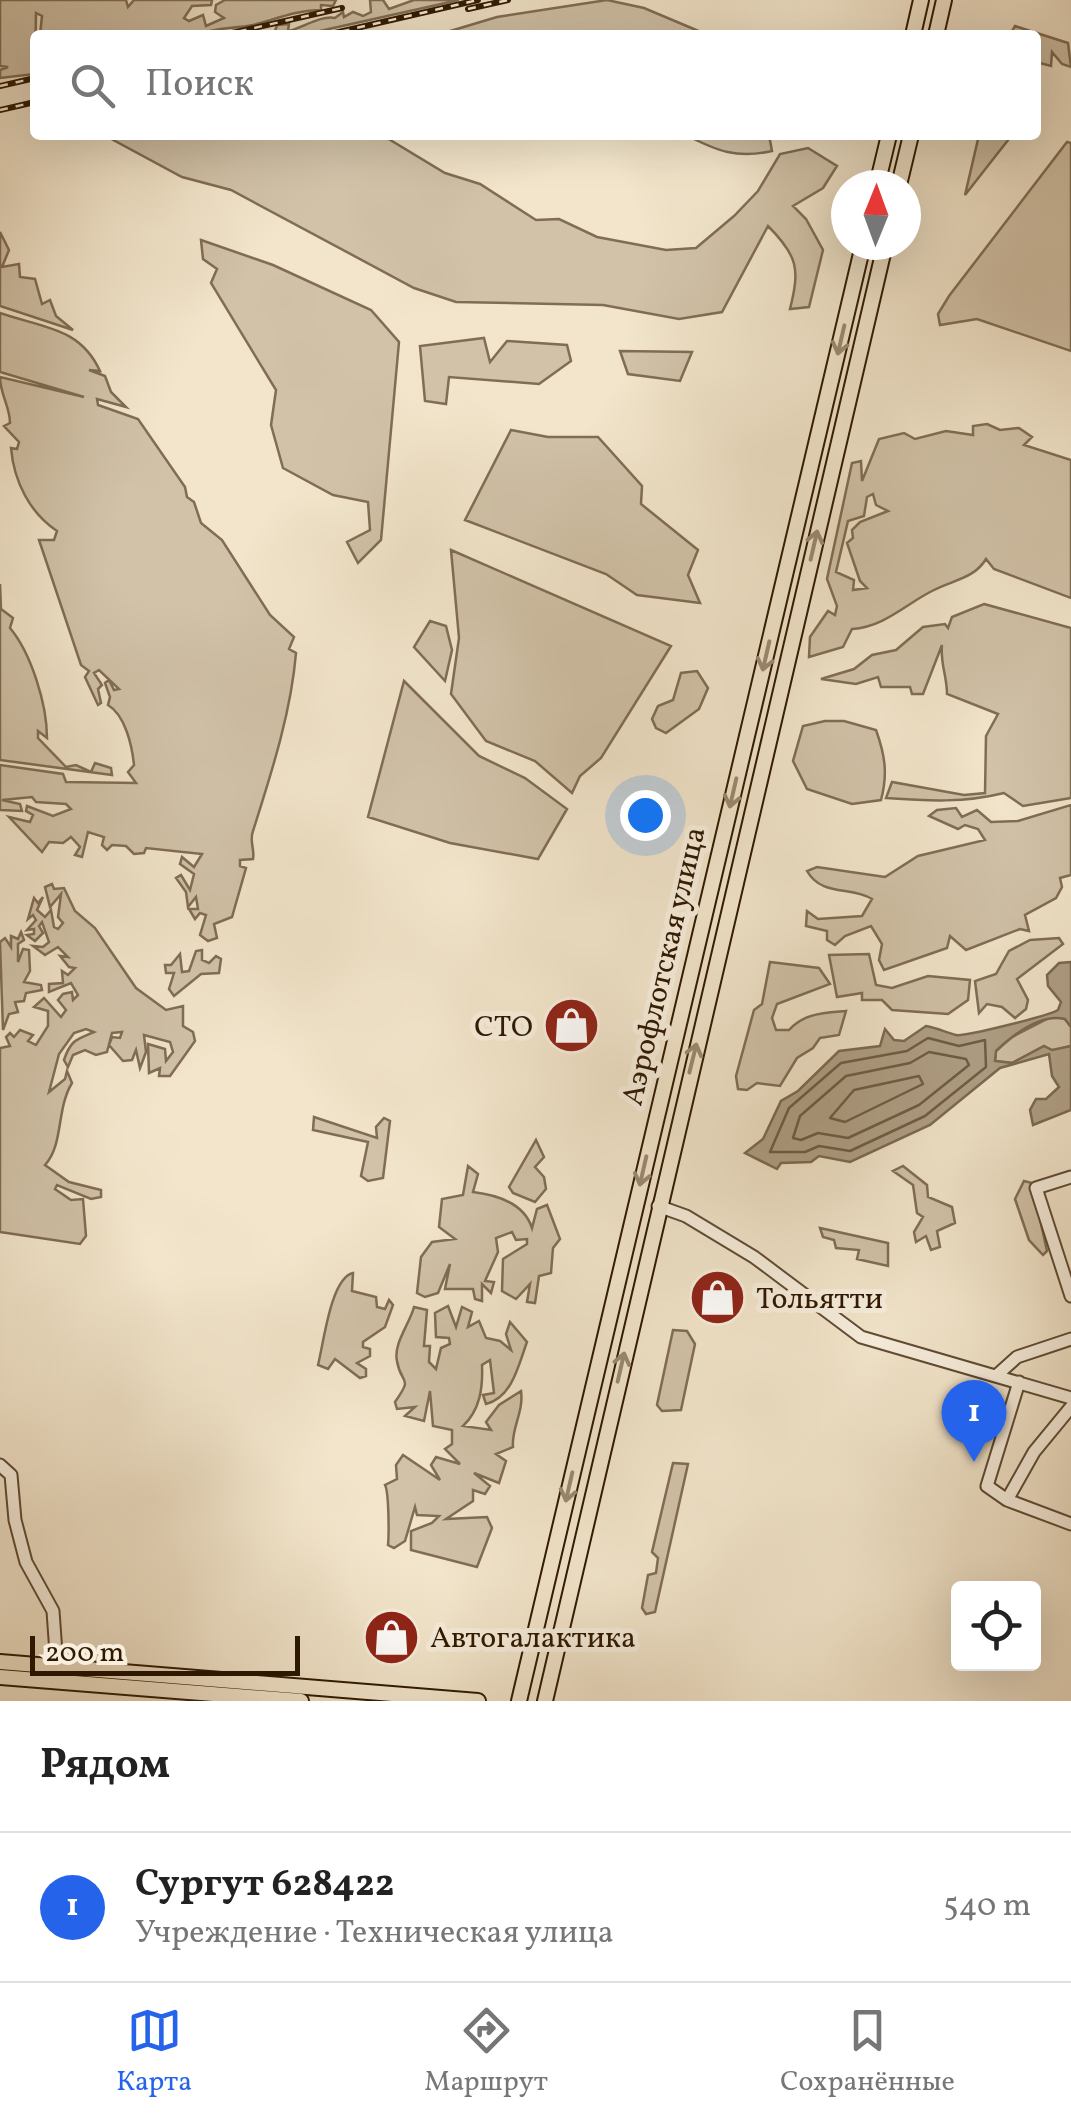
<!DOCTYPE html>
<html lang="ru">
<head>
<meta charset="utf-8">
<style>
  body { margin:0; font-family:Vollkorn,serif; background:#f6f6f6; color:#222 }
  .controls { position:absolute; right:30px; bottom:30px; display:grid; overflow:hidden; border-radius:10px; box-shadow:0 10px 40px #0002 }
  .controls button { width:90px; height:90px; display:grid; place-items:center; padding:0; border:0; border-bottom:2px solid #e0e0e0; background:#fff; color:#222; font:50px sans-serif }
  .compass { position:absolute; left:831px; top:170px; width:90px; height:90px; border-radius:50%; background:#fff; box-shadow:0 10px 40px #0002; rotate:1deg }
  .scale { position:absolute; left:30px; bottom:25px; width:270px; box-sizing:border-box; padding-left:10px; border:5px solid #2e1800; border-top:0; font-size:28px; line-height:35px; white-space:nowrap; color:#2e1800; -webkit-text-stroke:8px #f7eedd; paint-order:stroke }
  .you { position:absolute; left:645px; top:815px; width:35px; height:35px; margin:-25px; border:8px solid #fff; border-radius:50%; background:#1a73e8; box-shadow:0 0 0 15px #1a73e833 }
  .badge { display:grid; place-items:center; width:65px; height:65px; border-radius:50%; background:#2563eb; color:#fff; font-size:32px; font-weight:700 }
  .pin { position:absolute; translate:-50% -82px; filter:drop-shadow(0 2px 5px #0008) }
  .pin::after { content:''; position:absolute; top:52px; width:35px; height:30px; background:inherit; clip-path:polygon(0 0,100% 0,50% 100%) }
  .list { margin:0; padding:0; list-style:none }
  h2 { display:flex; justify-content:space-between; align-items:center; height:130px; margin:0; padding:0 40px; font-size:42px }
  h2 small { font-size:32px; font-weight:400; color:#767676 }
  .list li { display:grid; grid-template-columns:65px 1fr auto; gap:30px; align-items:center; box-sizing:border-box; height:150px; padding:0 40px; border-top:2px solid #e0e0e0 }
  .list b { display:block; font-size:38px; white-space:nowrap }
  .list p { margin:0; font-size:32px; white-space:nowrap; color:#767676 }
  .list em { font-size:32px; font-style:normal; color:#767676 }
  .icon { flex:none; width:55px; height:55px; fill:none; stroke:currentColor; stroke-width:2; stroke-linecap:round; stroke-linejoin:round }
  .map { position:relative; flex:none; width:1071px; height:1701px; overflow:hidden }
  .search { position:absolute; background:#fff; box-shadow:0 10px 40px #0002; left:30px; right:30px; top:30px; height:110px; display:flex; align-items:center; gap:25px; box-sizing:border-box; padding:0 35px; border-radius:10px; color:#767676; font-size:38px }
  .sheet { height:280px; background:#fff }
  nav { display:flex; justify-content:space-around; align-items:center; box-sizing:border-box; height:140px; border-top:2px solid #e0e0e0; background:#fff; font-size:28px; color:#767676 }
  nav a { display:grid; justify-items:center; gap:5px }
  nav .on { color:#2563eb }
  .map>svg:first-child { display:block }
  .green { fill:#d1c2a8; stroke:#806d54; stroke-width:2.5; fill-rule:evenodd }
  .water { fill:#af9f86; stroke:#7b6950; stroke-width:2.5 }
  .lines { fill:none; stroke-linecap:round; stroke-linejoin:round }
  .shore { stroke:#6e5c43; stroke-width:2.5 }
  .minor-casing { stroke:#5f4b33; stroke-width:15 }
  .major-casing { stroke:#2e1800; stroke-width:18 }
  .minor { stroke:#f7eedd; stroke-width:11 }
  .major { stroke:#f2e5cb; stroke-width:14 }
  .rail-casing { stroke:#2e1800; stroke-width:6 }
  .rail { stroke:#f7eedd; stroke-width:2.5; stroke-dasharray:8; stroke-linecap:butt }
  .oneway { stroke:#9a8970 }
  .labels { text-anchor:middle; stroke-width:10; stroke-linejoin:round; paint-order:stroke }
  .street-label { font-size:30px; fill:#2e1800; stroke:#f7eedd }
  .poi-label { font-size:30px; fill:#2e1800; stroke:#f7eedd; text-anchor:start }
</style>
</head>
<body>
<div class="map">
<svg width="1071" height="1701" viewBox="0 0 1071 1701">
  <rect width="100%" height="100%" fill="#f2e5cb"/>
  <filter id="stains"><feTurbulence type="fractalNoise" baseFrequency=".002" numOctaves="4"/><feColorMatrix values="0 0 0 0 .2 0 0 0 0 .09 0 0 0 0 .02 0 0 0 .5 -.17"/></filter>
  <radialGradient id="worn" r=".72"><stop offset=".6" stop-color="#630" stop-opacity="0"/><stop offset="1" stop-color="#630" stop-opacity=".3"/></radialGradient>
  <path class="green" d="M0,0H126L128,7L134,0H212L211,5L192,6L184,18L189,21L203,15L206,26L224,18L215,12L216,5L225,0H336L333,6L321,5V10C298,10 276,19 253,25C233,29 215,27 197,35H40L42,16L36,13L35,74L0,78V70L8,67L0,66Z
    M370,0H383L389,9L414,0H459L302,35H277L275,31L277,25L289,24L288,31C302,28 321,15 335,18L343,12L344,17L353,12L363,16L371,12Z
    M607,0L644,8L708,35L447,32L497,17Z
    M1015,26L1068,43L1071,67L1062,64L1052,52L1051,66L1036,62V35H1010Z
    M104,135H382L445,173L480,184L536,220L559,219L597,237L666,250L696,248L734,216L758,191L780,154L808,148L837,166L823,188L793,206L806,219L823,250L809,307L790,309C800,269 798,256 768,226L722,312L679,319L603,305L456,302L414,288L231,190L182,177Z
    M686,135H769L772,151C737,159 717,151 686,135Z
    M979,135H1012L965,195Z
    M1067,142L1071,143V351L977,319L940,325L938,314L949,296Z
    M0,232L9,250L2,267L19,264L20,277L35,279L42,304L50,300L56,316L73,330L0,306Z
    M201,240L273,265L371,310L399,342L381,540L358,563L347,542L370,530L368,502L333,495L283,468L271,425L276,390L211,283L217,269L203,259Z
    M0,313C43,328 80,327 100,371L89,370L105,376L111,392L126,407L97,399L98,405L138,419L185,487L187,497L194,502L201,523L222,540L270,615L294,637L289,649L296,653C291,714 270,777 253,831C249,841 255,849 253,859L240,860V866L246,868L232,917L214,924L217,938L208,941L200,935L206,915L200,913L195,919L189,909H198L196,897L188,907L186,892L176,878L181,875L190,890L194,874L180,864L182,857L194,867L202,854L146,848L144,853L134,854L126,846L112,845L107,850L102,845L104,837L88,832L82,857L75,855L80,847L71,837L63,843L49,842L42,852L9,817L30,822L33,815L26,811L27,806L53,816L71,809L66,804L36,802L32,797L2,800L20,804L22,811L0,810V765L63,774L66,782L136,783L128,772L134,765C132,745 125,715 108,705L110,697L105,683L109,680L114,690L119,689L99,670L94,673L102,685L98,689L101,703L98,705L85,677L89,671L81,665L39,540H54L57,531C30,513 14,482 11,448L17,449L19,442L4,426L10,423C10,407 0,394 0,377L84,397L0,372Z
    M484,338L490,362L507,341L567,345L571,361L539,384L449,377L446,404L425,401L420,346Z
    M620,351L692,352L680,381L628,374Z
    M987,424L1000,430L1019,428L1032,437L1024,445L1071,460V598L994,569L986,559C974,579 952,580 932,591C906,604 884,627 852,629L843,647L809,657L810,637L828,611L835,615L837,606L827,579L852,463L861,461L862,481L879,439L904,433L915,439L946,431L973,435V426ZM873,494L876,505L888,511L860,522L852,530L853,538L847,543L860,581L867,588L853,590L854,580L836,572L848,521L864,516L867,497Z
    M511,430L548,437H598L642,486L641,504L698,550L688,575L700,603L637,595L606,574L465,520Z
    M451,550L671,646L601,758L580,776L572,793L535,761L486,741L451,694L459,638Z
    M0,584L1,609L13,618L10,628C31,653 47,704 47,738L38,731V738L66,767L76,765L91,772L95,763L111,768L112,775L0,760Z
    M984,604L1071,628V798L1023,806L1004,793C964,803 928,801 886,798L892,782L964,795L985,793L986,736L998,714L947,694C947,676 940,663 942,645L923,694H912L910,687H881L878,677L856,684L821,679L854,669L872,655L896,650L923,627L945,624L948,628L952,617Z
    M430,621L446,626L452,650L445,681L414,647Z
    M697,671L708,688L699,709L666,733L656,728L652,719L658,706L673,700L681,673Z
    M404,681L479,756L525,778L567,809L538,859L450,843L368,817Z
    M825,721H844L876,730C885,755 888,774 881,800L852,804L807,789L793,761L803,726Z
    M1071,805V875L1060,878L1062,887L1056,898L1025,915L1029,931L1020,929L966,950L950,936L947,948L884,970L879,960L882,944L871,926L845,936L835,945L827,940V931L806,926L807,911L818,919L862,916L872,899C851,886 822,897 807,871L817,867L885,877L918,856L985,840L978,829L965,825L958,829L929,816L937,810L956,808L962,817L977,810L991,822L1018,821Z
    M52,884L54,889L64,888L75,911L95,928L136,988L166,1010L183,1006V1026L193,1032L195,1041L170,1076H159L160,1068L149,1073L148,1044L165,1049L166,1061L173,1052L170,1042L144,1035L146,1052L140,1068L136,1050L132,1060L123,1061L109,1045L112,1037L120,1038L122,1032L112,1033L107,1052L96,1055L85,1050L73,1055L68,1067L64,1060C71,1039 78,1039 94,1032L86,1029L74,1033L59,1054L49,1092L65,1079L67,1071L72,1083C56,1109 64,1144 45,1165L69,1182L101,1190V1197L91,1199L57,1185L55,1189L71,1200L83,1199L86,1236L80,1244L0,1232V1048L10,1046L6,1037L10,1033L14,1037L20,1030L33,1035L28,1041L36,1045L48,1026V1011L34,1007L44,998L61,1017L66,1010L58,1000L63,994L72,992L73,1000L78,995L71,983L49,992V984L63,983L62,971L68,975L75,968L69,967L60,956L68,957L58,947L45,955L33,946L43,947L49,942L42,922L39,926L43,933L35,941L27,935L34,934V929L27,930L36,920L33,915L28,919L34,898L38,903L43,897L37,910L45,917L51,910L54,927L58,929L63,923L58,917L61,894L50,907L45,887Z
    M21,932L24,940L18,944V962L23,949L29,950L30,971L24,982L41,985L42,990L26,993L24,1001L15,1002L18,1012L9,1014L3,1030L0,942L5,938L11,947V936L18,939Z
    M1059,938L1063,944L1017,979L1028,1000L1026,1009L1015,1018L1002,1007L987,1004L979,1013L975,981L996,974L1009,951L1030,940Z
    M202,950V960L209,963L216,956L221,959L219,973L201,974L174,996L169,989L174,973H166L165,965H171L180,954L182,972L189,971L196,951Z
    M869,954L876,985L892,988L928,976L970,980L968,1000L948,1014L892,1010L882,1000H862V993L837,997L829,955Z
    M770,962L819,968L830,984L777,1004L772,1018L776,1030H789C804,1013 824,1013 846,1011L839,1035L820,1038L813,1048L797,1058L780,1086L757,1083L747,1090L738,1089L736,1076L754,1010L762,1004Z
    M1053,1016L1065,1019L1071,1027V1046L1052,1051L1044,1047L1012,1063L995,1061L996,1051L1010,1038Z
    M314,1117L377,1138L376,1127L384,1118L390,1121L383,1178L368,1181L361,1176L368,1142L313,1130Z
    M536,1140L544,1157L535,1167L544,1177L546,1189L535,1202L513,1193L509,1187Z
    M468,1166L478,1174L473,1192C498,1195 524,1203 532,1228L537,1209L547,1205L560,1239L553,1248L551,1273L539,1276L535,1303L527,1302L530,1284L516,1299L502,1291L503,1259L527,1244V1239L516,1240L512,1232L496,1238L498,1252L485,1281L494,1282L491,1293L482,1284V1301L475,1299L473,1289H445L450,1264L438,1293L425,1297L417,1293L421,1257L432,1242L455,1239L439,1227L442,1199L463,1195Z
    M903,1166L927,1185L928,1197L952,1207L955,1223L937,1231L940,1247L931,1250L926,1236L916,1242L914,1232L923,1217L917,1213L913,1185L893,1171Z
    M1024,1181L1032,1183L1047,1251L1043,1255L1029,1240L1015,1199Z
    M820,1228L888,1243V1266L857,1259L859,1250L836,1248L834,1240L823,1237Z
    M353,1273L352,1291L376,1297L377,1307L385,1309L389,1300L393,1305L385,1327L363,1342V1347L370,1349V1356L357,1363L366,1369V1376L360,1378L335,1359L328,1369L318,1365C324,1341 331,1278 353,1273Z
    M448,1306L456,1327L462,1307L472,1312L468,1327L479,1321L486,1338L500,1341L511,1350L506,1334L510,1322L527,1342C519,1363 513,1397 486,1404L483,1395L494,1393L490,1360L482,1365C483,1388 480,1410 463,1426L491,1430L486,1422L499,1405L521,1391C524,1412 511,1429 513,1447L496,1454L506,1461L499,1483L474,1473L490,1486L485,1494L473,1490V1501L446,1519L487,1517L492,1528L477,1567L411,1550V1531L432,1523L439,1516L417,1515L415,1507L405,1541L394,1548L388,1545C389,1535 389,1492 385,1485L397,1479L396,1465L403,1455L440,1480L431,1465L436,1457L460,1464L445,1449L452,1444V1430L433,1426L430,1391L424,1421L405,1416L415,1407L397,1409L395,1402C414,1375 401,1386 397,1361C393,1344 410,1323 414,1307L427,1310L424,1346H430L429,1362L436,1369L441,1348L450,1344L449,1338L436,1337L435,1313Z
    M673,1330L687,1331L695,1344L681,1410L662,1411L657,1405Z
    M673,1463L688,1464L655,1612L646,1614L642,1608L648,1575L656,1573L658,1558L652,1552Z"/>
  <path class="water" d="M1071,962V1027L1065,1019C1041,1013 1013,1035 996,1051L995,1061L1012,1063L1044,1046L1052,1050L1071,1046V1110L1033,1125L1030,1110L1036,1099H1046L1059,1087L1052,1076L1049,1054L1000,1068L930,1125L850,1162L819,1156L811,1162L781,1163L777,1169L745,1153L763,1139L781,1101L798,1091L839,1051L880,1046L885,1029L894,1040L904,1041L926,1026C937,1028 945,1032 956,1035C963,1037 1048,1016 1058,1010L1061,1002L1048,986L1047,975L1059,963Z"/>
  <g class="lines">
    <path class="shore" d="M928,1038L959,1046L985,1040L986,1067L925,1116L850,1151L819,1146L805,1152H770L789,1108L841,1063L907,1051Z
      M929,1052L966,1059L969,1065L919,1105L848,1138L818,1133L801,1140L793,1138L800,1116L846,1076L910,1063Z
      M919,1076L923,1084L845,1122L830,1118L854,1090Z"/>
    <defs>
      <path id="minor" d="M1071,1177L1036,1188L1071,1296
        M658,1206L686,1216L754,1257L861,1337L1071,1398
        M997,1375L1017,1357L1071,1339
        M1019,1382L987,1486L1007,1500L1071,1524
        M0,1465L11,1475L15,1520L26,1562L53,1611L57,1667
        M1007,1500L1034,1452L1071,1407"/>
      <path id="major" d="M913,35L921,0
        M936,35L944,0
        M877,185L889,135
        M899,185L911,135
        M0,1662L478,1701
        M0,1677L301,1701
        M519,1701L863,245
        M545,1701L885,245"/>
    </defs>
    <use href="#minor" class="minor-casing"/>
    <use href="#major" class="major-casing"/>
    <use href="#minor" class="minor"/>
    <use href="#major" class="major"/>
    <defs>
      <path id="rail" d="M468,9L508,0
        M223,35L342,8
        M326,35L478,0
        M0,86L35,78
        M0,110L35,102"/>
    </defs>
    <use href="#rail" class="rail-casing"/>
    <use href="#rail" class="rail"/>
  </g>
  <defs><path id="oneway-shaft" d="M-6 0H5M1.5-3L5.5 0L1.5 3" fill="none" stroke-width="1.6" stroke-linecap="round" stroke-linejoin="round" transform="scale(2.5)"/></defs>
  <g class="oneway">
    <use href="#oneway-shaft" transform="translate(841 340) rotate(103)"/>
    <use href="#oneway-shaft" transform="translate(814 545) rotate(-77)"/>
    <use href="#oneway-shaft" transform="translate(766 656) rotate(103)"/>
    <use href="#oneway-shaft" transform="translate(733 793) rotate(103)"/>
    <use href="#oneway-shaft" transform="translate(693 1058) rotate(-76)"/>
    <use href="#oneway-shaft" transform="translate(643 1171) rotate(103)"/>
    <use href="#oneway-shaft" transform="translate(621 1367) rotate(-77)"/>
    <use href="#oneway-shaft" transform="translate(569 1487) rotate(103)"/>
  </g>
  <defs>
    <symbol id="shop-disc" viewBox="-11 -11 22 22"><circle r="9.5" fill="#8f2418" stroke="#f7eedd"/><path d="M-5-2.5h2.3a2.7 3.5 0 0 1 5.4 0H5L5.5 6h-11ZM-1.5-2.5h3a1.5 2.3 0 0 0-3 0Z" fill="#fff"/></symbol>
  </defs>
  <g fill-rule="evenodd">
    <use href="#shop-disc" x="540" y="994" width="63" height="63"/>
    <use href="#shop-disc" x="686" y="1266" width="63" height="63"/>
    <use href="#shop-disc" x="360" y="1606" width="63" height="63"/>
  </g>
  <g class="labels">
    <g class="street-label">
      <text transform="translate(663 966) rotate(-77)" y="10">Аэрофлотская улица</text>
    </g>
    <g class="poi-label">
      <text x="533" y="1036" text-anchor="end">СТО</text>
      <text x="756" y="1308">Тольятти</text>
      <text x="430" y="1647">Автогалактика</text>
    </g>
  </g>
  <rect width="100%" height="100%" filter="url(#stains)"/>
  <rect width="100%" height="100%" fill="url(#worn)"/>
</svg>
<div class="controls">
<button><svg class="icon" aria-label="locate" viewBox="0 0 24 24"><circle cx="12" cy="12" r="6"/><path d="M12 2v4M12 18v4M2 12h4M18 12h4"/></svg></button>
</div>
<svg class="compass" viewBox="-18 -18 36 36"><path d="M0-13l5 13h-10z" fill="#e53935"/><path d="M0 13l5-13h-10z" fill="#767676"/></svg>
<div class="scale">200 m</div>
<div class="you"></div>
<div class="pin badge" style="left:974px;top:1462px">1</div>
<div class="search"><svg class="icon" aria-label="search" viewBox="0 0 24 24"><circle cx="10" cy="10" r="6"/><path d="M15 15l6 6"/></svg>Поиск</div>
</div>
<section class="sheet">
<h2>Рядом<small></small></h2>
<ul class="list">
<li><span class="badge">1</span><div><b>Сургут 628422</b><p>Учреждение · Техническая улица</p></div><em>540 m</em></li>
</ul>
</section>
<nav>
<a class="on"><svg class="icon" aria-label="map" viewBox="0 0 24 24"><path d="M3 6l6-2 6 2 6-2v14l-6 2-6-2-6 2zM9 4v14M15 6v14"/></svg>Карта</a>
<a><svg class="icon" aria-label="directions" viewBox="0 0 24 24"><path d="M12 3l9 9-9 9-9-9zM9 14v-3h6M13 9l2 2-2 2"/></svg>Маршрут</a>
<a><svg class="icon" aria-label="saved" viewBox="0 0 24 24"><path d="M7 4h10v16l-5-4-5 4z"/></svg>Сохранённые</a>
</nav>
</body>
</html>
